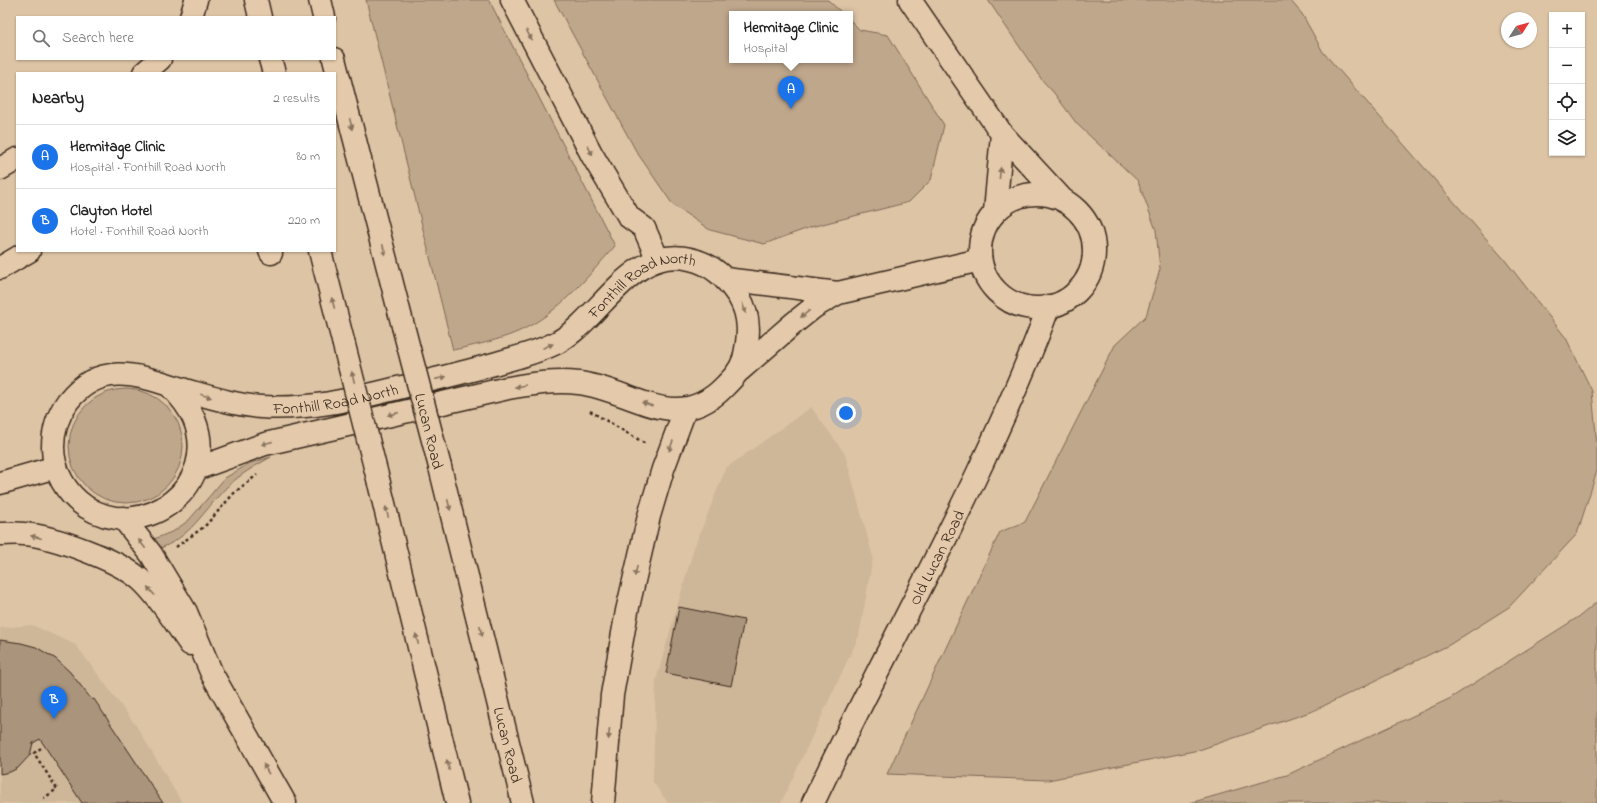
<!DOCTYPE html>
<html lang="en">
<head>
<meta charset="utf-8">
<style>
  body { margin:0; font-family:"Indie Flower",sans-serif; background:#f2f2f2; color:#222 }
  .controls { position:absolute; right:12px; top:12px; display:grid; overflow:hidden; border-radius:0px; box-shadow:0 1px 3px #0004 }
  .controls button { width:36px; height:36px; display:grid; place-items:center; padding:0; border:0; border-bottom:1px solid #e0e0e0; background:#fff; color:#222; font:20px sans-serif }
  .compass { position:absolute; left:1501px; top:12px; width:36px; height:36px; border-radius:50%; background:#fff; box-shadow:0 1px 3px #0004; rotate:54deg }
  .you { position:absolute; left:846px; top:413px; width:14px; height:14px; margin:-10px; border:3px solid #fff; border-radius:50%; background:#1a73e8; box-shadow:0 0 0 6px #1a73e833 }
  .badge { display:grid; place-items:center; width:26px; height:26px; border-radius:50%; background:#1a73e8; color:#fff; font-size:13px; font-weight:700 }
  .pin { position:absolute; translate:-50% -33px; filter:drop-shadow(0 1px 2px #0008) }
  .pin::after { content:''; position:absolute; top:21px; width:14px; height:12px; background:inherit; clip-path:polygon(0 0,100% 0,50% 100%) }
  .popup { position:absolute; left:729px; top:11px; width:124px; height:52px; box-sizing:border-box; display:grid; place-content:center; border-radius:0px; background:#fff; filter:drop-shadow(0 1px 3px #0005); font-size:13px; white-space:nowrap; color:#767676 }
  .popup b { font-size:15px; color:#222 }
  .popup::after { content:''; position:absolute; left:50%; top:100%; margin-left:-8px; border:8px solid transparent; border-top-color:#fff }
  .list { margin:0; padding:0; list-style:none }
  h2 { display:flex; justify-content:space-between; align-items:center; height:52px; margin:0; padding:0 16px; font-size:17px }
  h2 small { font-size:13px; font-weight:400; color:#767676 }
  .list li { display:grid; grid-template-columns:26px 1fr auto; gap:12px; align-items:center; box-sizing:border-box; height:64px; padding:0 16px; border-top:1px solid #e0e0e0 }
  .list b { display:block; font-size:15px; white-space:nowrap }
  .list p { margin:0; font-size:13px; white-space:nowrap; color:#767676 }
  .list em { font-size:13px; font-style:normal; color:#767676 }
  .icon { flex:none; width:22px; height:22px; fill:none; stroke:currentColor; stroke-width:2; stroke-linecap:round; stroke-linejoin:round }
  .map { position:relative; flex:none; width:1597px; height:803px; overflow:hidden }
  .search { position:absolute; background:#fff; box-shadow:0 1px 3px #0004; left:16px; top:16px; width:320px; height:44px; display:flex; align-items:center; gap:10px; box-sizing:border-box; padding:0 14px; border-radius:0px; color:#767676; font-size:15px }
  .panel { position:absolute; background:#fff; box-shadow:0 1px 3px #0004; left:16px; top:72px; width:320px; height:180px; border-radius:0px }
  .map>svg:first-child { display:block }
  .built { fill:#ceb699 }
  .green { fill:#bfa78c; stroke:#7d6855 }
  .building { fill:#aa947c; stroke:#3b2a1e }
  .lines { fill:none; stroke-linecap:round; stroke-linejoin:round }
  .minor-casing { stroke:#3b2a1e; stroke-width:25 }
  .major-casing { stroke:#3b2a1e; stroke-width:25 }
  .highway-casing { stroke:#3b2a1e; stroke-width:25 }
  .path { stroke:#3b2a1e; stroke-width:2.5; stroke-dasharray:3 3; stroke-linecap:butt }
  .minor { stroke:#e4caab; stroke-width:22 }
  .major { stroke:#e4caab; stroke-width:22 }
  .highway { stroke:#e4caab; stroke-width:22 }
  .highway-bridge-casing { stroke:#3b2a1e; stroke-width:25; stroke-linecap:butt }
  .highway-bridge { stroke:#e4caab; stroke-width:22 }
  .oneway { fill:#87725d }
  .labels { text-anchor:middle; stroke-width:3; stroke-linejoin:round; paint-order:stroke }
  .street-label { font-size:16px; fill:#3b2a1e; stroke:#e4caab }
</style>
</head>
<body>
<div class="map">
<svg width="1597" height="803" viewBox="0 0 1597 803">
  <rect width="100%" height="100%" fill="#ddc4a5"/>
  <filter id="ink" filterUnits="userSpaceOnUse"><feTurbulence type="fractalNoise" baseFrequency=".025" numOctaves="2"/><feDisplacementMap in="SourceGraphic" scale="8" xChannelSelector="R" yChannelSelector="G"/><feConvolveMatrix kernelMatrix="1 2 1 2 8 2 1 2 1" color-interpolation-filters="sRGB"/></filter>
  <g filter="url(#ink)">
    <path class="built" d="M811,407L845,454L873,557L859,636L781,803H668L653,782L656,680L694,548L726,468Z
      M32,625L76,645L137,727L182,803H0V628Z"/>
    <path class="green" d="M366,0H489L615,246C584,281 554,319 510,335C491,342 472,346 453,350Z
      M554,0H828L843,14H732V60H850V20L860,30L888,35L944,125L931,180L909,202L811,227L764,244L710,230L673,205L636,151Z
      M988,0H1290L1302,14L1323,52L1504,259L1566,338L1592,391L1597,445V471L1577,534L1509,607L1449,645L1313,711L1199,750L1048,780L887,774L1000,532L1025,522L1115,345L1146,316L1160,269L1156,230L1138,181L1077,124L1054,93L1042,80Z
      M69 446a57 57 0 1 1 114 0a57 57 0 1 1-114 0Z
      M271,457C255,466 239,475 226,488C204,510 189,540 157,549L149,541L174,531L189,520L225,478L250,463Z
      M1597,602V803H1190L1287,775L1449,699L1580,616Z"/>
    <path class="building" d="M679,607L744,620L731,686L666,673Z
      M0,640L21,643L36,647L56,659L70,672L92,700L94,699L163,803H82L40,739L33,743L30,755L18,768L10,772L0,774Z"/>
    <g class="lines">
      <defs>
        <g id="minor">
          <path d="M910,0L1002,134"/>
          <circle cx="1037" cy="251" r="57"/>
          <path d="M995,212L1002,134L1063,200"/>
          <path d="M270,251L271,253"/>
          <path d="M0,268L29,251"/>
          <path d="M725,279L838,293"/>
          <path d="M740,370L794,323L814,307L838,293L980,260"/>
          <path id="s1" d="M813,803C891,637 985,479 1049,306"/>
        </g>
        <g id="major">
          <path d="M0,169L17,159"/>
          <path id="s2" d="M169,385C179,395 188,405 194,419C221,485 145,544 86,507C66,494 53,471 53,447C53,430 58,415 68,401C102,358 143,377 185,390C210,397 235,405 261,407C307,410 350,400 394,389C431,380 468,372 504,361C522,356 541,351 558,342C601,318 632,245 690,259C713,264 727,279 739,297C751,317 749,338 744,359C740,371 733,378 724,387C676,436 631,389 579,383C555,380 532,384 508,388L265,444L196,469"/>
          <path d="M0,483L56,467"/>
        </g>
        <g id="highway">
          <path d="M256,0L260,17"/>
          <path d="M320,0L324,17"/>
          <path d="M512,0L592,155L629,217L644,228L658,260"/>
          <path d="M191,17L196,0"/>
          <path d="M270,59L274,73"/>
          <path d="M334,59L403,326"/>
          <path d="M144,73L160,59"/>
          <path d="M320,251L343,341"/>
          <path id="s3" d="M440,467L523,803"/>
          <path d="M379,483L457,803"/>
          <path d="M123,518L151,554L186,612L212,674L285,803"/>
          <path d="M0,534C8,534 16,533 24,534C53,536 121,561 142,581C161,599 175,623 190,644"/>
          <path d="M603,803L612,695L627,611L649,516L663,469L685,410"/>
        </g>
      </defs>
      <use href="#minor" class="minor-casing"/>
      <use href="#major" class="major-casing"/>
      <use href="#highway" class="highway-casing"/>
      <path class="path" d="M590,411L646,444
        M176,547L205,526L235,492L257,475
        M41,748L34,753L57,789L44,798"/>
      <use href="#minor" class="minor"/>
      <use href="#major" class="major"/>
      <use href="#highway" class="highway"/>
      <defs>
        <path id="highway-bridge" d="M403,326L440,467
          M343,341L379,483"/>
      </defs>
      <use href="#highway-bridge" class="highway-bridge-casing"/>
      <use href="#highway-bridge" class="highway-bridge"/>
    </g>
    <defs><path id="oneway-solid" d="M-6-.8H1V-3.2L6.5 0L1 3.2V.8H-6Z"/></defs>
    <g class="oneway">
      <use href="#oneway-solid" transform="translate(529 35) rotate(62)"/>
      <use href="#oneway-solid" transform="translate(351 124) rotate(76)"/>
      <use href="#oneway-solid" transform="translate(590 150) rotate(62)"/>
      <use href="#oneway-solid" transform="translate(1000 173) rotate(-84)"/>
      <use href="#oneway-solid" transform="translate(384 250) rotate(76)"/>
      <use href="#oneway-solid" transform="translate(333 303) rotate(-105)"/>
      <use href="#oneway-solid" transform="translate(744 308) rotate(72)"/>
      <use href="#oneway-solid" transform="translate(805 314) rotate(142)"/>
      <use href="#oneway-solid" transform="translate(548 346) rotate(-23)"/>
      <use href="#oneway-solid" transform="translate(353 377) rotate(-104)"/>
      <use href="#oneway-solid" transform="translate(441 378) rotate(-13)"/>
      <use href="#oneway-solid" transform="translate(520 386) rotate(170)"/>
      <use href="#oneway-solid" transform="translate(206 396) rotate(17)"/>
      <use href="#oneway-solid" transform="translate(647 404) rotate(-161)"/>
      <use href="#oneway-solid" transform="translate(393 414) rotate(167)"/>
      <use href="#oneway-solid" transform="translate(267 443) rotate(165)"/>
      <use href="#oneway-solid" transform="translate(671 446) rotate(110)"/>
      <use href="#oneway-solid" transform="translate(449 505) rotate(76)"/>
      <use href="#oneway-solid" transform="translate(387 512) rotate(-104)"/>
      <use href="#oneway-solid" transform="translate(36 537) rotate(-166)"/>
      <use href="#oneway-solid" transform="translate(142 544) rotate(-127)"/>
      <use href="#oneway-solid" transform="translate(636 571) rotate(103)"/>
      <use href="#oneway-solid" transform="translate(151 591) rotate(-131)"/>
      <use href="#oneway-solid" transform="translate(481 631) rotate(76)"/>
      <use href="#oneway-solid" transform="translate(417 639) rotate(-104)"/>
      <use href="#oneway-solid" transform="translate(609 734) rotate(95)"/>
      <use href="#oneway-solid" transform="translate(448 765) rotate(-104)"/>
      <use href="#oneway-solid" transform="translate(266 769) rotate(-119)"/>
    </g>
  </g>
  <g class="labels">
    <g class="street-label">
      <text dy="6" stroke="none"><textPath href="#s2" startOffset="964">Fonthill Road North</textPath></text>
      <text dy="6" stroke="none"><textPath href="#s2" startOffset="628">Fonthill Road North</textPath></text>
      <text transform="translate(430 431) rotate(76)" y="6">Lucan Road</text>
      <text dy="6" stroke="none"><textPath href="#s1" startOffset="275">Old Lucan Road</textPath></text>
      <text dy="6" stroke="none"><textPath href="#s3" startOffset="286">Lucan Road</textPath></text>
    </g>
  </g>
</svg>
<div class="controls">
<button>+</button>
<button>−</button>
<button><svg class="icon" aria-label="locate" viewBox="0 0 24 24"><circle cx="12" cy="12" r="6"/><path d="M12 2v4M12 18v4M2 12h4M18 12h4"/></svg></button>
<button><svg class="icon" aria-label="layers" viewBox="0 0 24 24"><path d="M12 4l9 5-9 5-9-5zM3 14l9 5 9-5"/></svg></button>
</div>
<svg class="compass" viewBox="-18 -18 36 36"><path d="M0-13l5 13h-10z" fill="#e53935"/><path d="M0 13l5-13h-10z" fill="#767676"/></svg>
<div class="you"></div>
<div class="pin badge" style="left:791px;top:109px">A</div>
<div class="popup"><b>Hermitage Clinic</b>Hospital</div>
<div class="pin badge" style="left:54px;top:719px">B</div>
<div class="search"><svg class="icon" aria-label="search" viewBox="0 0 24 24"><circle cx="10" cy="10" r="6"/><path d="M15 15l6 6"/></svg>Search here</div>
<section class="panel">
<h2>Nearby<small>2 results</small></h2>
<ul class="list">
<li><span class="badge">A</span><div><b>Hermitage Clinic</b><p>Hospital · Fonthill Road North</p></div><em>80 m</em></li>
<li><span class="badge">B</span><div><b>Clayton Hotel</b><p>Hotel · Fonthill Road North</p></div><em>220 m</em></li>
</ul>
</section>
</div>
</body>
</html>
